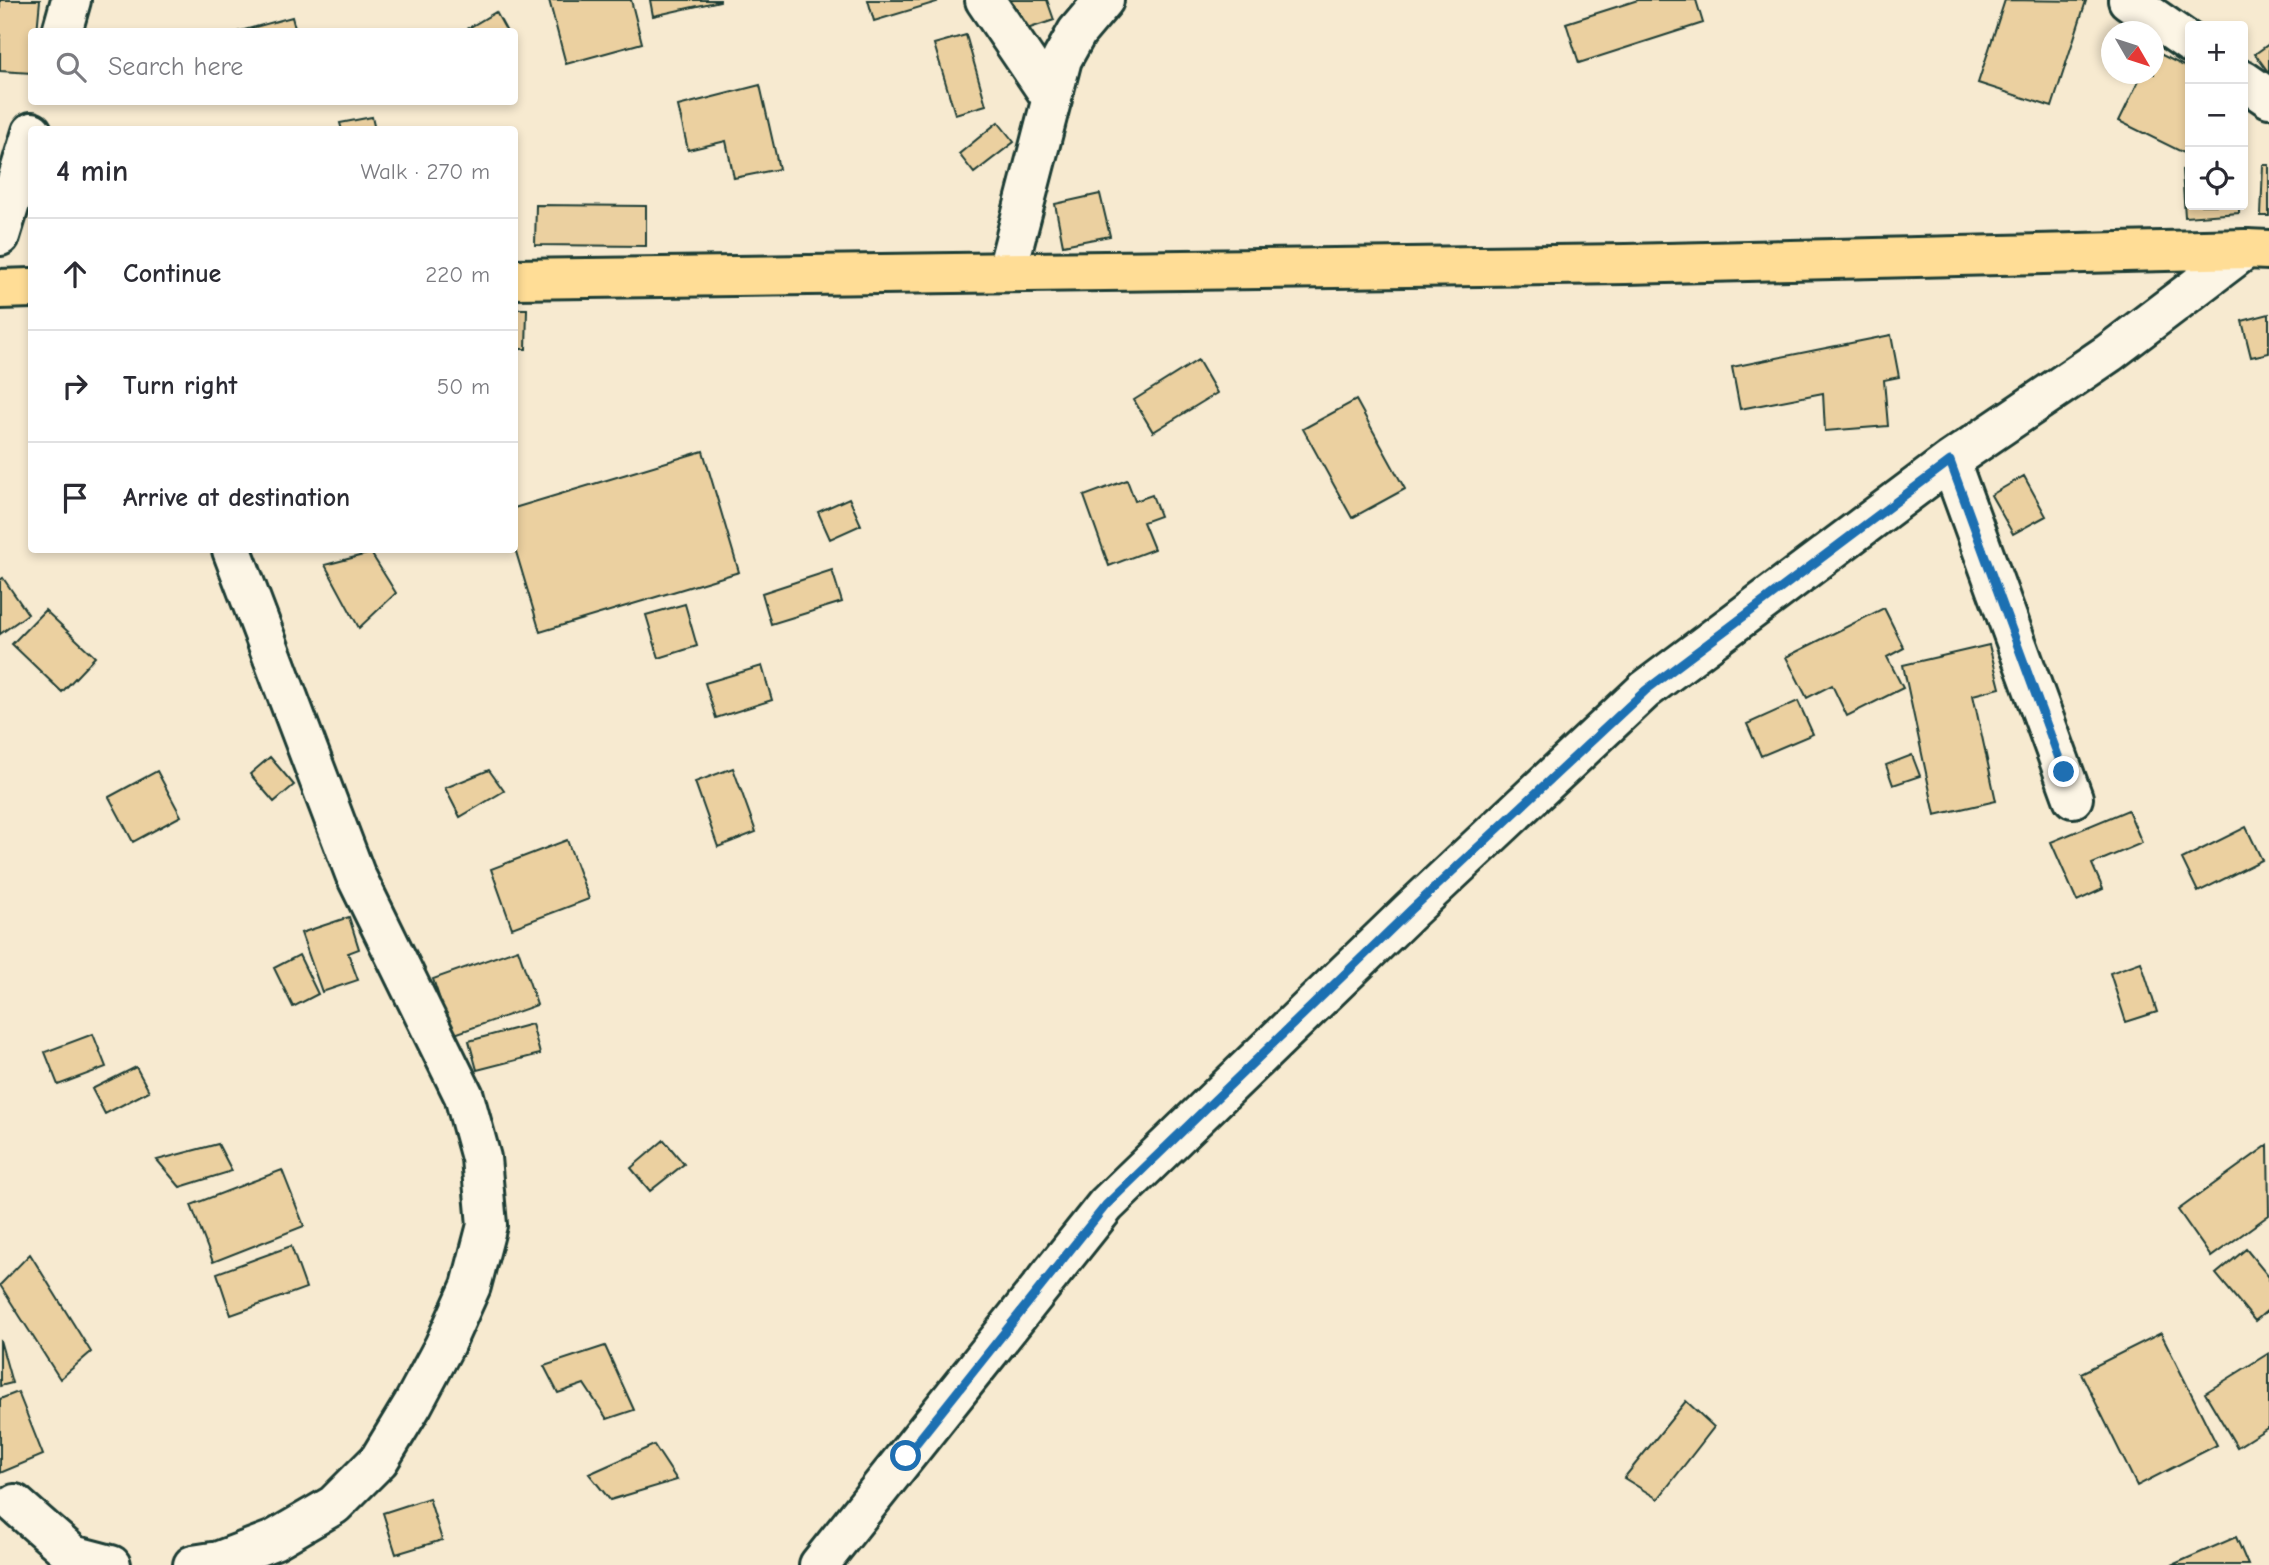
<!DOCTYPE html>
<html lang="en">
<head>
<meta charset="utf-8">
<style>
  body { margin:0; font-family:"Comic Neue",sans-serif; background:#f7f7f7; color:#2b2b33 }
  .controls { position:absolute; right:21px; top:21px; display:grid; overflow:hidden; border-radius:7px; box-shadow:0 4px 10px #0003 }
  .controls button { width:63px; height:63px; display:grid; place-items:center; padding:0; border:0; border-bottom:2px solid #e1e1e2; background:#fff; color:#2b2b33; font:35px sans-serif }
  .compass { position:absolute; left:2101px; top:21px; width:63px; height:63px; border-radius:50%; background:#fff; box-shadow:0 4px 10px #0003; rotate:129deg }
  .stop { position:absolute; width:21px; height:21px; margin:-16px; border:5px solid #1f6fb2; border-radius:50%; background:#fff }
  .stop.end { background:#1f6fb2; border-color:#fff; box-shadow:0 2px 7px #0008 }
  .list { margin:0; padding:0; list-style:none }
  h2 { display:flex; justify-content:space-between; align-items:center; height:91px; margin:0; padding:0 28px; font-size:30px }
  h2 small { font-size:23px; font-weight:400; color:#7c7c81 }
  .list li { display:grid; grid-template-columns:46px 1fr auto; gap:21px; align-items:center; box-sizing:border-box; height:112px; padding:0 28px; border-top:2px solid #e1e1e2 }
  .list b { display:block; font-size:26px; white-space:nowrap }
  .list em { font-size:23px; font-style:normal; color:#7c7c81 }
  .icon { flex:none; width:38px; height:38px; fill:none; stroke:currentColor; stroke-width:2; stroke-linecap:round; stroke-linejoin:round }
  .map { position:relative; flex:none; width:2269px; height:1565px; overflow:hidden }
  .search { position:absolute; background:#fff; box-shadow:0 4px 10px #0003; left:28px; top:28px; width:490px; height:77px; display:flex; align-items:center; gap:18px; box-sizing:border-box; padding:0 24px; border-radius:7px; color:#7c7c81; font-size:26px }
  .panel { position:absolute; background:#fff; box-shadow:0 4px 10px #0003; left:28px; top:126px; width:490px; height:427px; border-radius:7px }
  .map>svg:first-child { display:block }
  .building { fill:#ebd0a0; stroke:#1f3d34; stroke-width:2 }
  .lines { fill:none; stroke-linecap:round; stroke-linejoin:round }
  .street-casing { stroke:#1f3d34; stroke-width:44 }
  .primary-casing { stroke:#1f3d34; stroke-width:44 }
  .street { stroke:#fcf5e5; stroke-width:38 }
  .primary { stroke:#ffdd96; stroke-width:38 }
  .route { stroke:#1f6fb2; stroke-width:9 }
</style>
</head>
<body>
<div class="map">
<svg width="2269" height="1565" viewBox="0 0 2269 1565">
  <rect width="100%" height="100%" fill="#f7ead0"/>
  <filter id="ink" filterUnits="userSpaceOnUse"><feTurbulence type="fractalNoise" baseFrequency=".0143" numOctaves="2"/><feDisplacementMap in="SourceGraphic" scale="14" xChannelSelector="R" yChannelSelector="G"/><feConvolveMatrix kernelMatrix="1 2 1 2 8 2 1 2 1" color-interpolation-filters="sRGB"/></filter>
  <g filter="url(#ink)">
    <path class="building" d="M0,0H40L37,32H32V73L0,71Z
      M549,0H631L642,43L566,64Z
      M650,0H720V1L653,16Z
      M868,0H936L937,2L874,21Z
      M1001,0H1047L1054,20L1012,34Z
      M1638,0H1696L1703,23L1579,63L1566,23Z
      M2005,0L2086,1L2052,107L1978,83Z
      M496,12L507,32H462Z
      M292,17L296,32H237Z
      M966,35L986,105L955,114L934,44Z
      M2269,44V73L2255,54Z
      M2154,51L2190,69V156L2119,121L2142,74H2154Z
      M760,85L779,169L734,178L726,141L688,150L678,106Z
      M372,117L375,130H342L340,123Z
      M998,122L1014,142L974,173L959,154Z
      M2263,165H2269V216H2261Z
      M2190,169V205H2239V213L2185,217L2182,170Z
      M1100,194L1110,236L1063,245L1055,204Z
      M536,205L646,206V246L535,245Z
      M514,309H527L526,349H514Z
      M2269,314V353L2251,357L2242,321Z
      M1891,335L1899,377L1884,380L1888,426L1825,431L1823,393L1740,409L1732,367Z
      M1198,360L1217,393L1153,432L1134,400Z
      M1356,400L1405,489L1352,518L1303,429Z
      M703,451L739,572L540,632L514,545V508Z
      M2024,476L2046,516L2013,534L1991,495Z
      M1127,480L1135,501L1152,495L1160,516L1143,522L1154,549L1109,566L1084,496Z
      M849,498L861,525L830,539L818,512Z
      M371,553L396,593L359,628L325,565Z
      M832,570L842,602L771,624L762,593Z
      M3,578L28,614L0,634V580Z
      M685,604L697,646L659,658L646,615Z
      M1884,608L1904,648L1887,657L1903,688L1847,716L1832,685L1807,698L1786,657Z
      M45,610L95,657L62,692L12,644Z
      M1989,645L2000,688L1973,695L1996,801L1935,815L1903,665Z
      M762,666L772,700L716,718L705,683Z
      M1798,701L1813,734L1761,756L1747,724Z
      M1912,755L1920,776L1893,785L1886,765Z
      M270,757L294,785L274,802L250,774Z
      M733,768L756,832L718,847L695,782Z
      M489,770L504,791L460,817L445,788Z
      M157,771L181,816L133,842L109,797Z
      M2128,810L2142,843L2092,864L2103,889L2077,901L2051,842Z
      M2246,827L2262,860L2198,892L2182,859Z
      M567,840L589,899L512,928L491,869Z
      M349,917L359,949L348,953L358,980L322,992L301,933Z
      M518,949L537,1005L452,1035L433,979Z
      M299,955L318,994L293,1007L274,968Z
      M2141,962L2157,1012L2126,1022L2110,973Z
      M532,1024L540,1054L477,1070L469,1041Z
      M93,1034L106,1067L58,1085L45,1052Z
      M136,1067L149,1091L105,1114L92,1089Z
      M664,1140L684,1164L650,1191L631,1168Z
      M218,1144L232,1171L180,1187L157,1160Z
      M2268,1145L2269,1215L2211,1257L2178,1210Z
      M282,1170L304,1226L213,1262L191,1205Z
      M291,1246L306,1288L231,1315L217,1273Z
      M2246,1249L2269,1277V1309L2255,1321L2216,1274Z
      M30,1254L91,1352L60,1379L0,1285Z
      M2161,1333L2217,1445L2137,1486L2081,1373Z
      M0,1340L12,1383L0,1386Z
      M605,1346L634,1410L607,1419L584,1384L558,1393L544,1366Z
      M2269,1353V1427L2237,1447L2205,1393Z
      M18,1392L43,1455L0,1473V1399Z
      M1686,1401L1714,1427L1658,1499L1624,1478Z
      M654,1445L677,1480L610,1500L589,1474Z
      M429,1498L442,1540L396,1554L383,1513Z
      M2236,1537L2248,1565H2172Z"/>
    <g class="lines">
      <defs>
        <path id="street" d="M985,0L1052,99
          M2128,0L2190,43
          M62,32L71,0
          M2243,80L2269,98
          M0,236L32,132
          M1007,271L1062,59L1077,32L1104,0
          M1950,461L2073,798
          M15,1504L73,1555L111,1565
          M193,1565L219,1561L274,1540L334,1505L379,1460L413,1404L444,1346L471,1286L487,1225L481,1158L464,1096L355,874L232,550
          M819,1565L1106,1205L1412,909L1645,690L1950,461L2109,353L2246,249"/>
        <path id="primary" d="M514,279L1626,264L2246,249L2269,250
          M0,289L32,288"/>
      </defs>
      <use href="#street" class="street-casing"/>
      <use href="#primary" class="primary-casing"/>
      <use href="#street" class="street"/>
      <use href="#primary" class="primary"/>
    </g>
  </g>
  <g class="lines" filter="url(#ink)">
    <path class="route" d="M906,1456L1106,1205L1412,909L1646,690L1950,461L2064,772"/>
  </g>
</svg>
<div class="controls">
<button>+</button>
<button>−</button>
<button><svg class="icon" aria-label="locate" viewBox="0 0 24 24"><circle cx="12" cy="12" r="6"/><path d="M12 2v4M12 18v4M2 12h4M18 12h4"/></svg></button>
</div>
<svg class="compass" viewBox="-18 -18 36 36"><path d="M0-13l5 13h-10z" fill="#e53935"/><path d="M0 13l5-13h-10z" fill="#7c7c81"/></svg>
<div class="stop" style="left:906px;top:1456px"></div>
<div class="stop end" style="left:2064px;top:772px"></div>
<div class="search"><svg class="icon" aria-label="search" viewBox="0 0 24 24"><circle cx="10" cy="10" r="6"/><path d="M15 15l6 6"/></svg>Search here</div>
<section class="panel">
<h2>4 min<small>Walk · 270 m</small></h2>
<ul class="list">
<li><svg class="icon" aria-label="ahead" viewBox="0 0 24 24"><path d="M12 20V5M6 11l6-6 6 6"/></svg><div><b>Continue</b></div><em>220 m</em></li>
<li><svg class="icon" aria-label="right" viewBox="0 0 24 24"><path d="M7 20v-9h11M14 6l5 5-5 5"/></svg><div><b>Turn right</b></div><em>50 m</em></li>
<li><svg class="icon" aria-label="arrive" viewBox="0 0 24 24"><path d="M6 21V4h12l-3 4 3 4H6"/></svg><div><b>Arrive at destination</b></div></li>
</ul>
</section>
</div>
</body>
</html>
